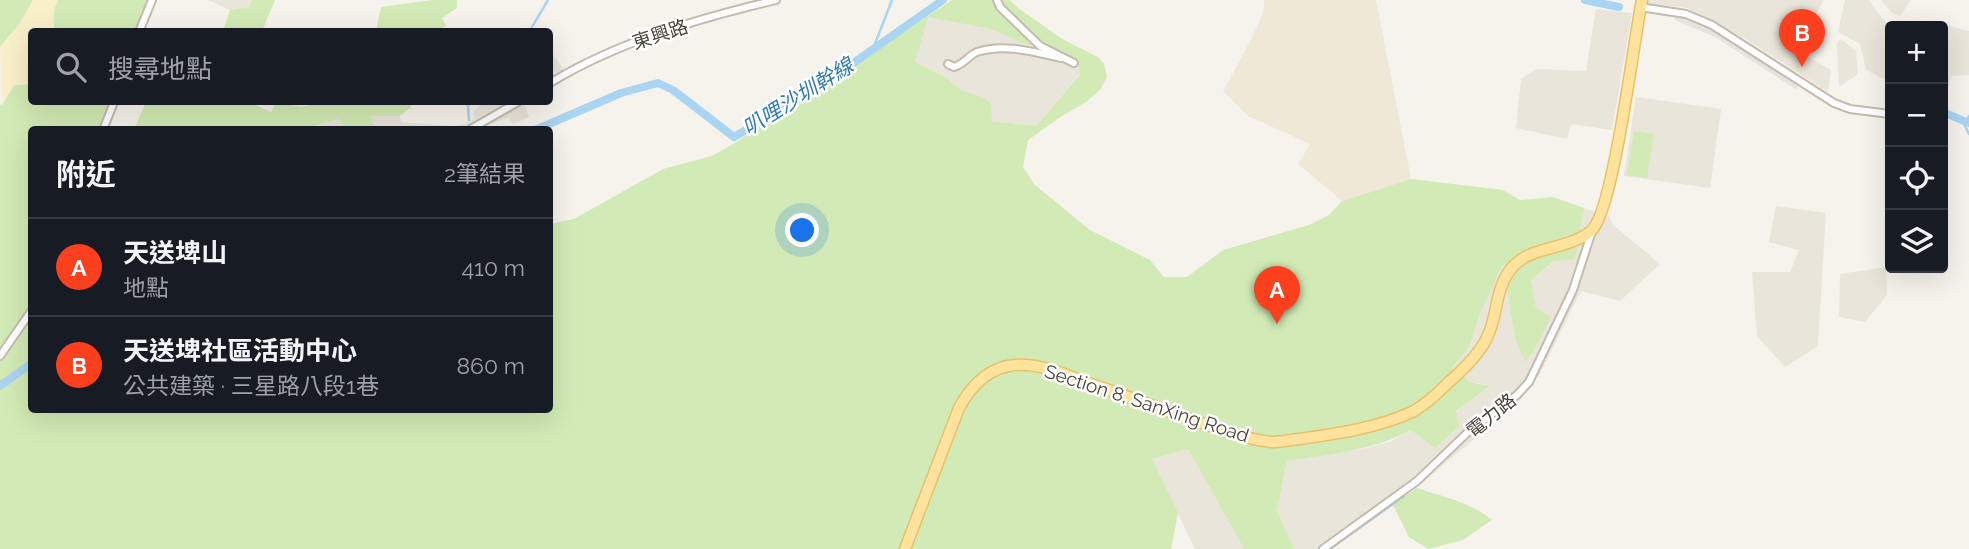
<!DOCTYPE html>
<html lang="zh-TW">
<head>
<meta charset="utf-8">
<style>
  body { margin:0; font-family:Raleway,"Noto Sans TC",sans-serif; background:#242831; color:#f1f3f6 }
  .controls { position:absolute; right:21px; top:21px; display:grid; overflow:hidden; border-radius:7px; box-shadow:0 7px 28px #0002 }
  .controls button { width:63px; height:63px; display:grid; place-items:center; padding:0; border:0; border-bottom:2px solid #363941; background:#171b24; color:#f1f3f6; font:35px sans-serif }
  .you { position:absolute; left:803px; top:231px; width:24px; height:24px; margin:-18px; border:5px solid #fff; border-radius:50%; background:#1a73e8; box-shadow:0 0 0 10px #1a73e833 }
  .badge { display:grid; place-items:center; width:46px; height:46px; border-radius:50%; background:#fc3f1d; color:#fff; font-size:23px; font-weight:700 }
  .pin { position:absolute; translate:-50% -58px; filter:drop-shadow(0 2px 4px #0008) }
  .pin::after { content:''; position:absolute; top:37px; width:24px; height:21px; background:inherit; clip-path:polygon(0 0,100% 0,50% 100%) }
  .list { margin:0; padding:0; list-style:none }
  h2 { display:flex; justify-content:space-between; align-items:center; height:91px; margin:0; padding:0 28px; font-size:30px }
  h2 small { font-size:23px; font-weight:400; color:#9ea1a6 }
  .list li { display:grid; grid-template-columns:46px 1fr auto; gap:21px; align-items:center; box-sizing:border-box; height:98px; padding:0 28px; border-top:2px solid #363941 }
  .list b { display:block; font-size:26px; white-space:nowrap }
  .list p { margin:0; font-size:23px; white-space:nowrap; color:#9ea1a6 }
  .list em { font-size:23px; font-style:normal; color:#9ea1a6 }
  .icon { flex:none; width:38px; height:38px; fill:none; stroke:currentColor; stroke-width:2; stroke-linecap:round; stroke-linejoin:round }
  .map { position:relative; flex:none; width:1969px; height:549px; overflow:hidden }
  .search { position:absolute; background:#171b24; box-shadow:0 7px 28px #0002; left:28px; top:28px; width:525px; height:77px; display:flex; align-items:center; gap:18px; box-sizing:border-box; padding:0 24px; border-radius:7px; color:#9ea1a6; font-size:26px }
  .panel { position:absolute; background:#171b24; box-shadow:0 7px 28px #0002; left:28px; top:126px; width:525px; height:287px; border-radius:7px }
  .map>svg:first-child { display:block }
  .residential { fill:#eae5da }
  .education { fill:#efe8d6 }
  .green { fill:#d2eab5; fill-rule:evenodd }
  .sand { fill:#f9efc9 }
  .parking { fill:#e5e3e0 }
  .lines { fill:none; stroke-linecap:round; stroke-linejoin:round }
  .stream { stroke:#a9d4f2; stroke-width:2.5 }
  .canal { stroke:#a9d4f2; stroke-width:8 }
  .minor-casing { stroke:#c2bbae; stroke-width:10 }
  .primary-casing { stroke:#e6c16a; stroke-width:13 }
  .minor { stroke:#fff; stroke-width:6 }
  .primary { stroke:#ffe39c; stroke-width:10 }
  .labels { text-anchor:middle; stroke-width:5; stroke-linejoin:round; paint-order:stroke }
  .street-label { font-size:19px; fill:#4b4439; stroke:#fff }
  .water-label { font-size:21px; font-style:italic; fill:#2e7ab2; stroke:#fff }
</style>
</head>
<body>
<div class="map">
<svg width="1969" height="549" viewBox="0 0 1969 549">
  <rect width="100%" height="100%" fill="#f6f3ec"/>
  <path class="residential" d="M208,0H252L249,7L230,10Z
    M1647,0H1824L1796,50L1831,70L1828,92L1744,38L1687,8L1647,3Z
    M1845,0H1869L1885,22L1901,26H1890V82L1866,70L1860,44L1838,32Z
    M1881,0H1911L1900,16L1892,13Z
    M1596,9L1632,13L1612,130L1571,124L1567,139L1516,128L1521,79L1536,69L1586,71Z
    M928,16L991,29L1022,43L1065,54L1078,62L1080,73L1036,126L992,121L983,97L961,90L947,78L914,62Z
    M1935,22L1969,31V75L1951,76L1947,92L1943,91V26H1922Z
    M1841,39L1856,51L1858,74L1839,87L1837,43Z
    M550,51L569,76L550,88Z
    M1636,97L1721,109L1710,188L1624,176Z
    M484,102H530L524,105L529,117L513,124L509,117L479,129H375L371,116H400L401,122L453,126L465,124L474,119L473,112Z
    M340,119L344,129L303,130Z
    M1776,206L1826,213L1818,346L1785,367L1757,336L1752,272H1790L1799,250L1769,242Z
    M1584,208L1610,217L1612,224L1660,264L1620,301L1581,291L1540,374L1521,399L1428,478L1332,549H1294L1277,511L1287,461L1367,448L1392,441L1411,430L1456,412L1488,385L1470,382L1452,368L1470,346L1479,316L1503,264L1512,268L1507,292L1515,338L1526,361L1536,308L1531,280L1578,242Z
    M1886,267L1887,295L1865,322L1839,317L1840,274Z
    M1188,449L1244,549H1195L1151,459Z"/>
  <path class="education" d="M1264,0H1376L1411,179L1342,201L1298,164L1310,144L1248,116L1223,91L1252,38L1264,10Z"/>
  <path class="green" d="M0,0H33L20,23L0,47Z
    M58,0H153L141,31L54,32V10Z
    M252,0H275L262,31H223L230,10L249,7Z
    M432,0H457V8L442,18L446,26L438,31H376L381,7Z
    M952,0H1010L1018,8L1062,39L1098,57L1104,64L1107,77L1100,90L1086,102L1062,116L1028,140L1023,167L1035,185L1090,230L1150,260L1164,277H1187L1223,250L1309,225L1329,215L1342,201L1411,179L1503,190L1520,200L1553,197L1584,208L1575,259L1554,261L1531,280L1536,308L1551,317L1533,352L1525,362L1515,338L1507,292L1512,268L1503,264L1479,316L1470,346L1452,368L1470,382L1489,386L1456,411L1459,426L1435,448L1411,430C1373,451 1329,454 1287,461L1277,511L1294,549H1244L1188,449L1152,459L1178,513L1171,549H0V104L2,105L14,85L31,84L32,102H115L105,129L32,130V410H550V224L574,219L663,169L712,156L733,144ZM928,17L991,29L1022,43L1065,54L1078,62L1080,74L1036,126L992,121L991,104L983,97L961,90L947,78L915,62Z
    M146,102H248L271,112L276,102L301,107L325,102H410L411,107L400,116H371L375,129H344L340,119L303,129H134Z
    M1634,131L1654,134L1647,178L1627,175Z
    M1417,488C1443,497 1470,502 1492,520L1463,540L1428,549L1409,537L1393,505Z"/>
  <path class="sand" d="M33,0H58L54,10V31L32,32L31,84L14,85L2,105L0,47L20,23Z"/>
  <path class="parking" d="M1676,12L1709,26L1797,86V90L1715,37L1675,20Z"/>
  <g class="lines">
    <path class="stream" d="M529,32L548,0
      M873,49L892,0
      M1968,118L1969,116
      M469,120L468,105L471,102
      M1966,121L1964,124L1969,134
      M1330,549L1404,496"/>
    <path class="canal" d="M1585,0L1619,7
      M1943,112L1969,123
      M535,130L621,93L658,83L673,90L734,137L822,85L943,0
      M0,386L32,363"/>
    <defs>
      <path id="minor" d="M997,0L1000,7L1040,46L1074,63
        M1640,7L1686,14L1712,25L1834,103L1850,109L1890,114
        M139,32L152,0
        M948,64L954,67C964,64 968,56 977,52C1005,43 1034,52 1061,58
        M550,83C617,42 700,18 776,0
        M103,130L114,102
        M469,130L518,102
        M0,356L32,310
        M1323,549L1417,481L1467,433L1517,395L1529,382L1573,290L1592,231"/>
      <path id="primary" d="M905,549L959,408C971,386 989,367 1015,365C1039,363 1064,374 1086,382C1123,395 1159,408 1196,421C1221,429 1246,440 1273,442C1281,442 1290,440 1299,439C1336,434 1377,428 1412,412C1425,405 1439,392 1449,382C1464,369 1482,352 1489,333C1497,314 1496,291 1508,273C1526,244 1566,252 1591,231C1613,214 1634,38 1642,0"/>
    </defs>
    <use href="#minor" class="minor-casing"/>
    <use href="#primary" class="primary-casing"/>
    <use href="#minor" class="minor"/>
    <use href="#primary" class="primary"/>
  </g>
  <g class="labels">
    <g class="street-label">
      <text transform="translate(660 34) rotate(-18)" y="7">東興路</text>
      <text transform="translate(1147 403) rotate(18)" y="7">Section 8, SanXing Road</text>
      <text transform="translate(1491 415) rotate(-39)" y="7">電力路</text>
    </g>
    <g class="water-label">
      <text transform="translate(798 97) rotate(-32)" y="7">叭哩沙圳幹線</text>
    </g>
  </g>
</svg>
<div class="controls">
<button>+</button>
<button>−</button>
<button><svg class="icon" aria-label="locate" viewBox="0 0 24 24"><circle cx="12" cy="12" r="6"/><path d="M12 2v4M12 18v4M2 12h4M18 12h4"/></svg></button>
<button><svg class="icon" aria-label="layers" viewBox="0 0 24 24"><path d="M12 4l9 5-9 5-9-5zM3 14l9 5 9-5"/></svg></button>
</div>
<div class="you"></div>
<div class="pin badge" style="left:1277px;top:324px">A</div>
<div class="pin badge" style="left:1802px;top:67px">B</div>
<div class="search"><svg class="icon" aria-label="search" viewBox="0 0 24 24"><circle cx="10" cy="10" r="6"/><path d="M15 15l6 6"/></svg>搜尋地點</div>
<section class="panel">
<h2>附近<small>2筆結果</small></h2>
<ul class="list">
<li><span class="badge">A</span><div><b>天送埤山</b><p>地點</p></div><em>410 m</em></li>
<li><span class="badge">B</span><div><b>天送埤社區活動中心</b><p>公共建築 · 三星路八段1巷</p></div><em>860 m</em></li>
</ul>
</section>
</div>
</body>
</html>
